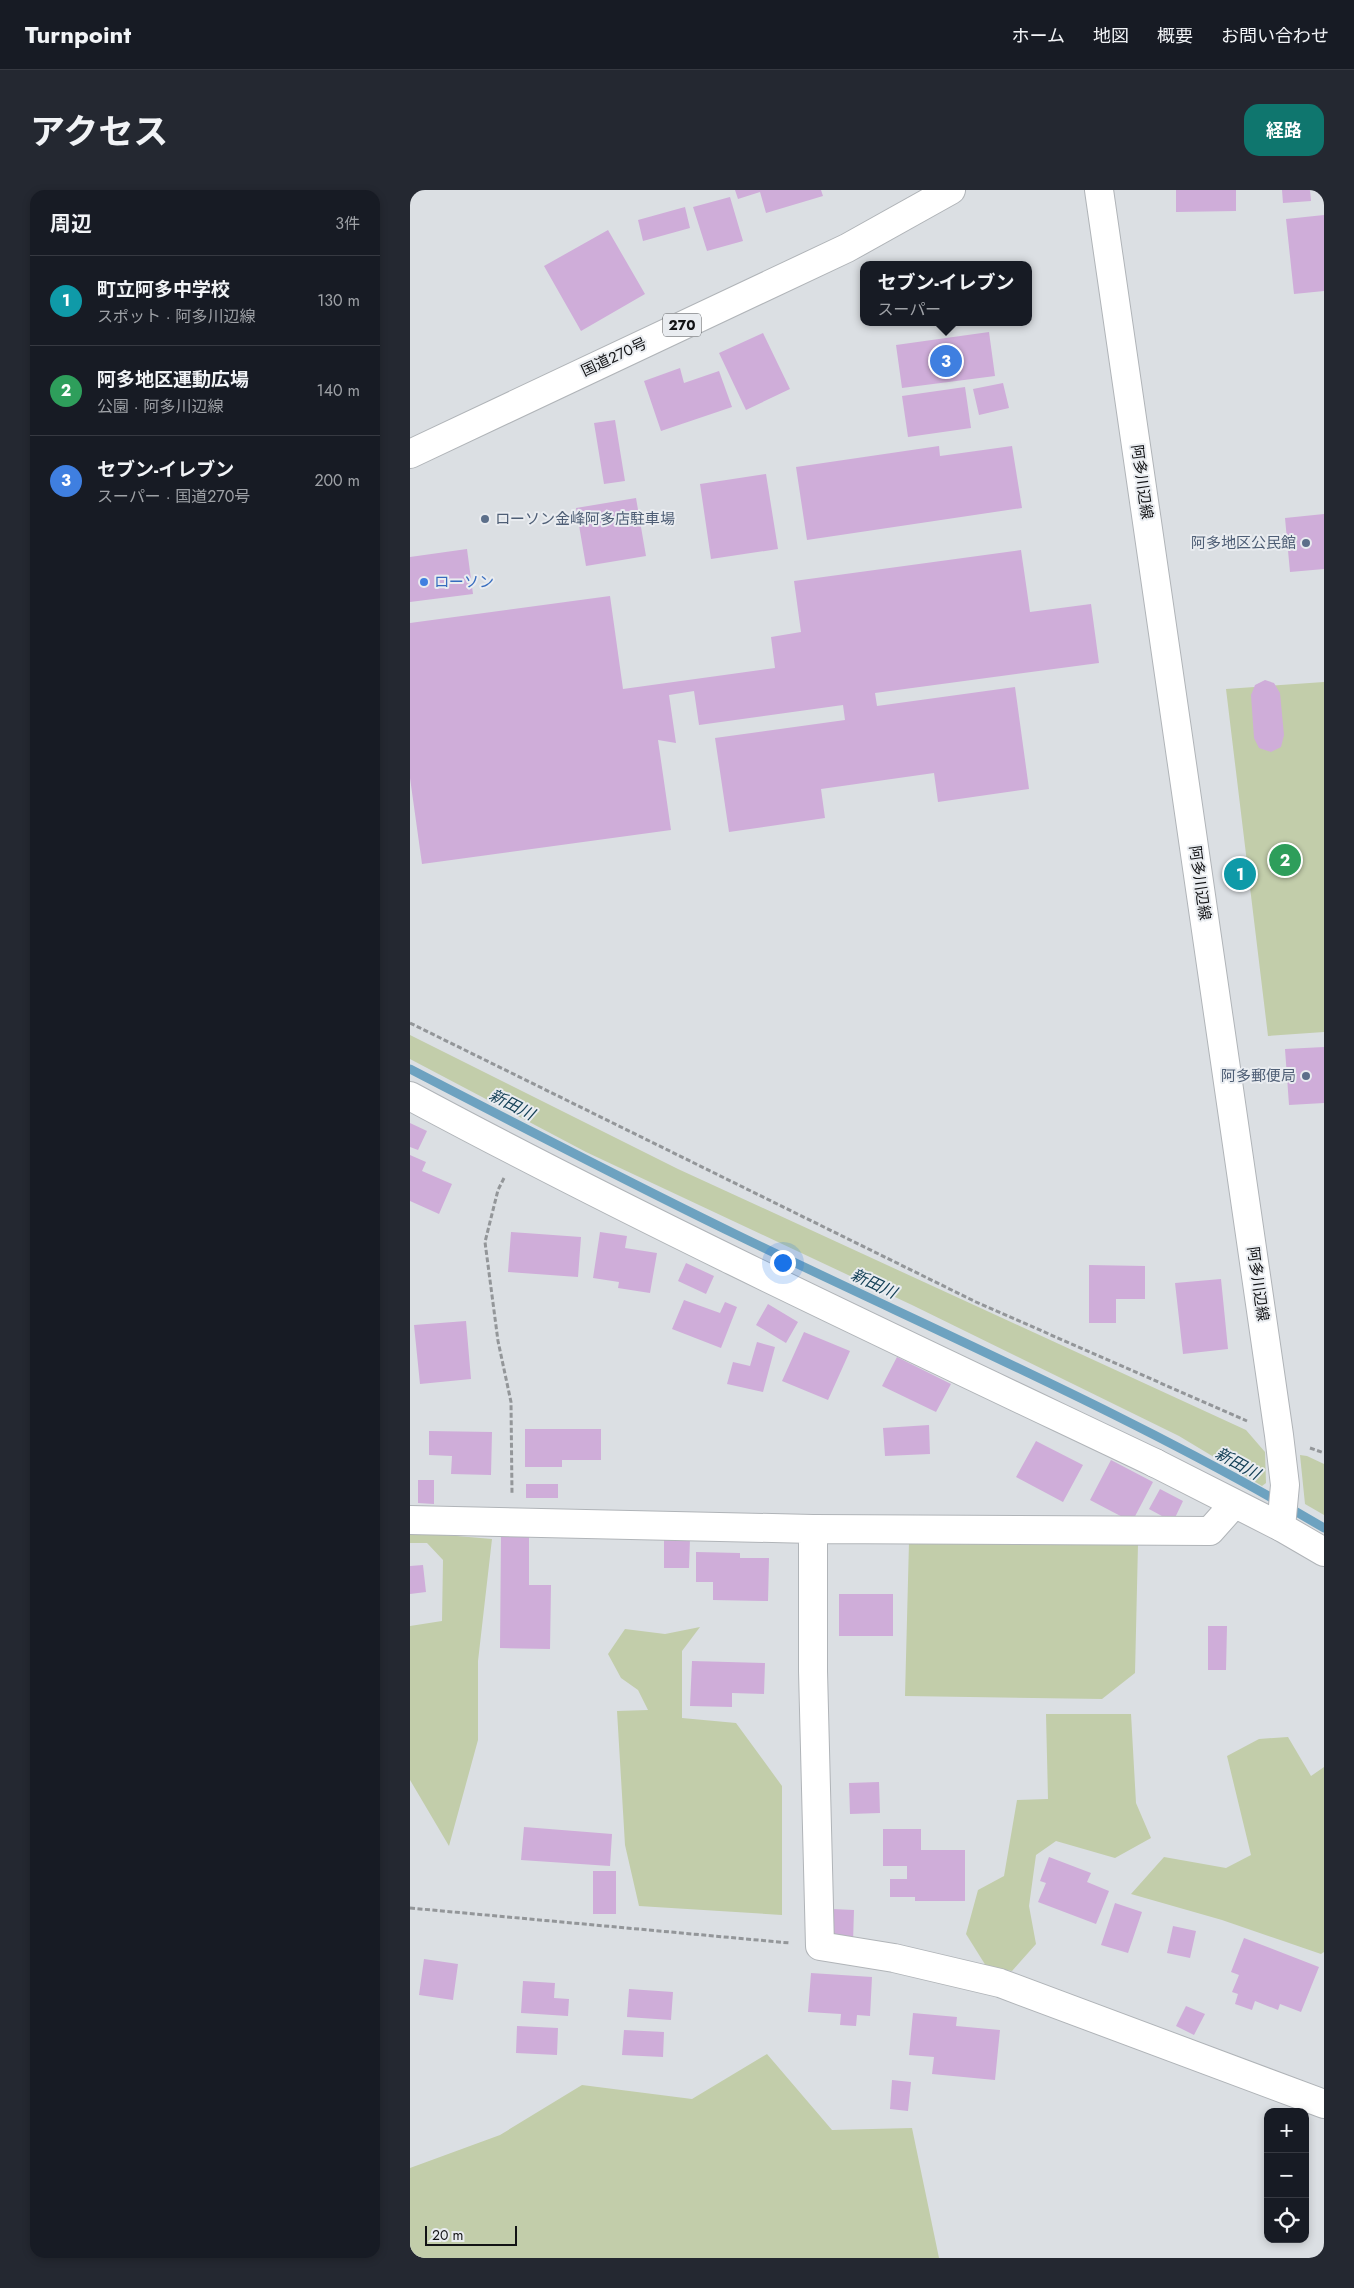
<!DOCTYPE html>
<html lang="ja">
<head>
<meta charset="utf-8">
<style>
  body { margin:0; font-family:Jost,"Noto Sans JP",sans-serif; background:#242831; color:#f1f3f6 }
  .controls { position:absolute; right:15px; bottom:15px; display:grid; overflow:hidden; border-radius:10px; box-shadow:0 2px 8px #0003 }
  .controls button { width:45px; height:45px; display:grid; place-items:center; padding:0; border:0; border-bottom:1px solid #363941; background:#171b24; color:#f1f3f6; font:25px sans-serif }
  .scale { position:absolute; left:15px; bottom:12px; width:92px; box-sizing:border-box; padding-left:5px; border:2px solid #121315; border-top:0; font-size:14px; line-height:18px; white-space:nowrap; color:#121315; -webkit-text-stroke:4px #e9ecf0; paint-order:stroke }
  .you { position:absolute; left:372px; top:1072px; width:18px; height:18px; margin:-12px; border:4px solid #fff; border-radius:50%; background:#1a73e8; box-shadow:0 0 0 8px #1a73e833 }
  .badge { display:grid; place-items:center; width:32px; height:32px; border-radius:50%; background:#0f766e; color:#fff; font-size:16px; font-weight:700 }
  .pin { position:absolute; translate:-50% -50%; border:2px solid #fff; box-shadow:0 1px 5px #0006 }
  .popup { position:absolute; left:450px; top:71px; width:172px; height:65px; box-sizing:border-box; display:grid; place-content:center; border-radius:10px; background:#171b24; filter:drop-shadow(0 1px 4px #0005); font-size:16px; white-space:nowrap; color:#9ea1a6 }
  .popup b { font-size:19px; color:#f1f3f6 }
  .popup::after { content:''; position:absolute; left:50%; top:100%; margin-left:-10px; border:10px solid transparent; border-top-color:#171b24 }
  .list { margin:0; padding:0; list-style:none }
  h2 { display:flex; justify-content:space-between; align-items:center; height:65px; margin:0; padding:0 20px; font-size:21px }
  h2 small { font-size:16px; font-weight:400; color:#9ea1a6 }
  .list li { display:grid; grid-template-columns:32px 1fr auto; gap:15px; align-items:center; box-sizing:border-box; height:90px; padding:0 20px; border-top:1px solid #363941 }
  .list b { display:block; font-size:19px; white-space:nowrap }
  .list p { margin:0; font-size:16px; white-space:nowrap; color:#9ea1a6 }
  .list em { font-size:16px; font-style:normal; color:#9ea1a6 }
  .icon { flex:none; width:28px; height:28px; fill:none; stroke:currentColor; stroke-width:2; stroke-linecap:round; stroke-linejoin:round }
  .map { position:relative; flex:none; width:914px; height:2068px; overflow:hidden; border-radius:15px }
  header { display:flex; align-items:center; gap:30px; box-sizing:border-box; height:70px; padding:0 25px; background:#171b24; border-bottom:1px solid #363941 }
  header strong { font-size:24px }
  nav { display:flex; gap:28px; margin-inline-start:auto; font-size:18px }
  .intro { display:flex; align-items:center; justify-content:space-between; box-sizing:border-box; height:120px; padding:0 30px }
  h1 { margin:0; font-size:35px }
  .button { padding:12px 22px; border-radius:15px; background:#0f766e; color:#fff; font-size:18px; font-weight:700 }
  main { display:flex; gap:30px; padding:0 30px }
  aside { flex:1; background:#171b24; border-radius:15px; box-shadow:0 2px 8px #0003 }
  .map>svg:first-child { display:block }
  .green { fill:#c2cdaa }
  .lines { fill:none; stroke-linecap:round; stroke-linejoin:round }
  .stream { stroke:#6da2c0; stroke-width:9 }
  .building { fill:#cfadd9 }
  .minor-casing { stroke:#b0b4b8; stroke-width:30 }
  .tertiary-casing { stroke:#b0b4b8; stroke-width:30 }
  .secondary-casing { stroke:#b0b4b8; stroke-width:30 }
  .trunk-casing { stroke:#b0b4b8; stroke-width:30 }
  .path { stroke:#939699; stroke-width:3; stroke-dasharray:5 2.5; stroke-linecap:butt }
  .minor { stroke:#fff; stroke-width:28 }
  .tertiary { stroke:#fff; stroke-width:28 }
  .secondary { stroke:#fff; stroke-width:28 }
  .trunk { stroke:#fff; stroke-width:28 }
  .service-dot { fill:#5c6f8a; stroke:#e9ecf0; stroke-width:2 }
  .shop-dot { fill:#3f7fe0; stroke:#e9ecf0; stroke-width:2 }
  .labels { text-anchor:middle; stroke-width:4; stroke-linejoin:round; paint-order:stroke }
  .shield { fill:#e9ecf0; stroke:#525457; stroke-width:1 }
  .shield-label { font-size:14px; font-weight:bold; fill:#121315 }
  .street-label { font-size:15px; fill:#121315; stroke:#e9ecf0 }
  .service-label { font-size:15px; fill:#4e5e75; stroke:#e9ecf0; text-anchor:end }
  .shop-label { font-size:15px; fill:#366cbe; stroke:#e9ecf0; text-anchor:start }
  .water-label { font-size:16px; font-style:italic; fill:#154157; stroke:#e9ecf0 }
</style>
</head>
<body>
<header>
<strong>Turnpoint</strong>
<nav><a>ホーム</a><a>地図</a><a>概要</a><a>お問い合わせ</a></nav>
</header>
<div class="intro"><h1>アクセス</h1><a class="button">経路</a></div>
<main>
<aside>
<h2>周辺<small>3件</small></h2>
<ul class="list">
<li><span class="badge" style="background:#0f9aa8">1</span><div><b>町立阿多中学校</b><p>スポット · 阿多川辺線</p></div><em>130 m</em></li>
<li><span class="badge" style="background:#2e9e5b">2</span><div><b>阿多地区運動広場</b><p>公園 · 阿多川辺線</p></div><em>140 m</em></li>
<li><span class="badge" style="background:#3f7fe0">3</span><div><b>セブン-イレブン</b><p>スーパー · 国道270号</p></div><em>200 m</em></li>
</ul>
</aside>
<div class="map">
<svg width="914" height="2068" viewBox="0 0 914 2068">
  <rect width="100%" height="100%" fill="#dbdfe3"/>
  <path class="green" d="M914,492V842L858,846L816,499Z
    M0,845L268,979L836,1240L855,1262L856,1293L852,1296L769,1246L502,1115L176,962L0,869Z
    M890,1265L897,1266L914,1274V1325L895,1314Z
    M0,1342L82,1349L68,1471V1550L39,1656L0,1590V1436L32,1431L33,1370L17,1353H0Z
    M499,1352L728,1354L725,1483L692,1509L495,1506Z
    M290,1437L272,1461V1528L326,1533L372,1596V1725L229,1716L215,1655L207,1521L238,1520L228,1500L211,1488L198,1464L215,1439L255,1444Z
    M636,1524H721L726,1613L741,1648L705,1668L646,1651L626,1665L619,1716L626,1754L602,1781L576,1776L556,1744L568,1700L594,1686L607,1610L638,1609Z
    M878,1547L901,1586L914,1577V1762L911,1764L812,1730L721,1704L754,1667L816,1678L841,1665L817,1566L849,1549Z
    M357,1864L422,1940L502,1938L529,2068H0V1978L90,1945L172,1895L282,1909Z"/>
  <g class="lines">
    <path class="stream" d="M0,879C108,935 216,991 325,1044C523,1140 725,1226 914,1338"/>
  </g>
  <path class="building" d="M325,0H411L413,6L356,23L350,2L328,9Z
    M766,0H826V21L766,22Z
    M872,0H900L901,11L873,13Z
    M320,7L333,51L297,61L283,17Z
    M275,17L280,38L233,51L228,30Z
    M914,25V101L884,104L876,29Z
    M198,40L235,104L171,141L134,76Z
    M579,142L585,186L492,198L486,155Z
    M353,143L380,199L336,220L309,163Z
    M270,178L274,193L309,181L322,217L251,241L234,191Z
    M593,193L599,218L569,225L563,199Z
    M555,197L561,238L498,247L492,206Z
    M205,230L215,291L194,294L184,233Z
    M529,256L530,266L602,256L612,318L397,350L386,277Z
    M356,284L368,359L301,369L290,294Z
    M226,308L236,366L176,376L166,318Z
    M914,324V379L880,382L875,328Z
    M57,359L63,404L0,412V367Z
    M611,360L620,422L681,414L689,473L465,503L467,516L605,497L619,599L528,612L524,583L411,599L415,628L319,642L305,548L435,530L433,515L289,535L284,501L259,505L266,553L248,550L261,640L12,674L0,588V433L200,406L213,499L365,478L361,447L391,442L384,391Z
    M855,490L864,493L870,503L874,545L871,557L861,562L849,558L844,548L841,505L845,495Z
    M914,857V913L879,915L875,859Z
    M0,933L17,941L8,960L0,957Z
    M0,965L16,972L12,981L42,994L29,1024L0,1011Z
    M101,1042L171,1047L168,1087L98,1082Z
    M190,1042L217,1046L215,1058L247,1063L240,1103L208,1098L209,1092L183,1088Z
    M276,1073L304,1086L296,1104L268,1091Z
    M679,1075L735,1076V1109H706V1133H679Z
    M811,1089L818,1159L773,1164L765,1093Z
    M274,1110L310,1123L315,1112L327,1117L311,1158L262,1139Z
    M358,1114L388,1132L376,1153L346,1135Z
    M56,1131L61,1189L10,1194L4,1135Z
    M394,1142L440,1161L418,1210L372,1191Z
    M347,1152L365,1157L353,1202L317,1194L323,1172L340,1176Z
    M487,1167L541,1194L526,1222L472,1196Z
    M519,1235L520,1264L475,1266L473,1238Z
    M115,1239H191V1270H152V1277H115Z
    M19,1241L82,1242L81,1285L41,1284L42,1266L19,1265Z
    M626,1251L673,1275L653,1312L606,1287Z
    M701,1270L743,1292L722,1332L680,1310Z
    M8,1290H24V1314L8,1313Z
    M116,1294H148V1308H116Z
    M750,1299L773,1311L763,1332L739,1319Z
    M91,1345H119V1395H141L140,1459L90,1458Z
    M254,1349H280L279,1378H254Z
    M286,1362L330,1363V1368H359L358,1411L303,1410V1392H286Z
    M13,1375L16,1402L0,1404V1376Z
    M429,1404H483V1446H429Z
    M798,1436H817L816,1480H798Z
    M282,1471L355,1473L354,1504L322,1503V1517L280,1516Z
    M469,1592L470,1623L440,1624L439,1593Z
    M114,1637L202,1644L200,1676L111,1670Z
    M473,1639H511V1660H555V1711H505V1707H480V1689H497V1676H473Z
    M639,1667L681,1683L677,1692L699,1701L686,1734L628,1712L636,1693L630,1691Z
    M183,1681H206V1724H183Z
    M705,1713L732,1722L718,1763L691,1755Z
    M422,1719L444,1720L443,1752L421,1751Z
    M763,1736L786,1741L780,1768L757,1763Z
    M834,1748L909,1777L891,1822L870,1814L868,1820L845,1811L842,1820L825,1814L828,1804L822,1802L829,1785L821,1782Z
    M14,1769L48,1774L43,1810L9,1805Z
    M401,1783L462,1787L460,1826L447,1825L446,1836L430,1835L431,1824L398,1822Z
    M113,1791L145,1793L144,1808L159,1809L158,1826L111,1823Z
    M219,1799L263,1802L261,1830L217,1827Z
    M776,1816L795,1824L784,1845L766,1836Z
    M503,1823L547,1827L546,1836L590,1840L585,1890L522,1884L524,1867L499,1865Z
    M107,1836L148,1838L147,1865L106,1863Z
    M214,1840L254,1842L253,1867L212,1865Z
    M482,1890L501,1892L498,1921L480,1919Z"/>
  <g class="lines">
    <defs>
      <path id="minor" d="M745,1273L871,1337
        M0,1330L403,1339L800,1341L824,1314
        M403,1339V1481L410,1756L484,1768L590,1793L914,1914"/>
      <path id="tertiary" d="M0,906C244,1037 495,1154 745,1273"/>
      <path id="secondary" d="M689,0L869,1245L875,1295L871,1337L914,1362"/>
      <path id="trunk" d="M0,264L437,58L541,0"/>
    </defs>
    <use href="#minor" class="minor-casing"/>
    <use href="#tertiary" class="tertiary-casing"/>
    <use href="#secondary" class="secondary-casing"/>
    <use href="#trunk" class="trunk-casing"/>
    <path class="path" d="M0,833L566,1112L837,1231
      M94,988L88,1000L75,1052L88,1151L101,1212L102,1304
      M900,1258L914,1263
      M0,1718L380,1753"/>
    <use href="#minor" class="minor"/>
    <use href="#tertiary" class="tertiary"/>
    <use href="#secondary" class="secondary"/>
    <use href="#trunk" class="trunk"/>
  </g>
  <g class="service-dot">
    <circle cx="75" cy="329" r="5"/>
    <circle cx="896" cy="353" r="5"/>
    <circle cx="896" cy="886" r="5"/>
  </g>
  <circle class="shop-dot" cx="14" cy="392" r="5"/>
  <g class="labels">
    <rect class="shield" x="253" y="123.5" width="38" height="23" rx="4"/>
    <g class="shield-label">
      <text x="272" y="140">270</text>
    </g>
    <g class="street-label">
      <text transform="translate(204 167) rotate(-25)" y="5">国道270号</text>
      <text transform="translate(732 292) rotate(82)" y="5">阿多川辺線</text>
      <text transform="translate(790 693) rotate(82)" y="5">阿多川辺線</text>
      <text transform="translate(848 1094) rotate(82)" y="5">阿多川辺線</text>
    </g>
    <g class="service-label">
      <text x="85" y="334" text-anchor="start">ローソン金峰阿多店駐車場</text>
      <text x="886" y="358">阿多地区公民館</text>
      <text x="886" y="891">阿多郵便局</text>
    </g>
    <g class="shop-label">
      <text x="24" y="397">ローソン</text>
    </g>
    <g class="water-label">
      <text transform="translate(102 914) rotate(27)" y="6">新田川</text>
      <text transform="translate(464 1093) rotate(25)" y="6">新田川</text>
      <text transform="translate(828 1273) rotate(29)" y="6">新田川</text>
    </g>
  </g>
</svg>
<div class="controls">
<button>+</button>
<button>−</button>
<button><svg class="icon" aria-label="locate" viewBox="0 0 24 24"><circle cx="12" cy="12" r="6"/><path d="M12 2v4M12 18v4M2 12h4M18 12h4"/></svg></button>
</div>
<div class="scale">20 m</div>
<div class="you"></div>
<div class="pin badge" style="left:830px;top:684px;background:#0f9aa8">1</div>
<div class="pin badge" style="left:875px;top:670px;background:#2e9e5b">2</div>
<div class="pin badge" style="left:536px;top:171px;background:#3f7fe0">3</div>
<div class="popup"><b>セブン-イレブン</b>スーパー</div>
</div>
</main>
</body>
</html>
